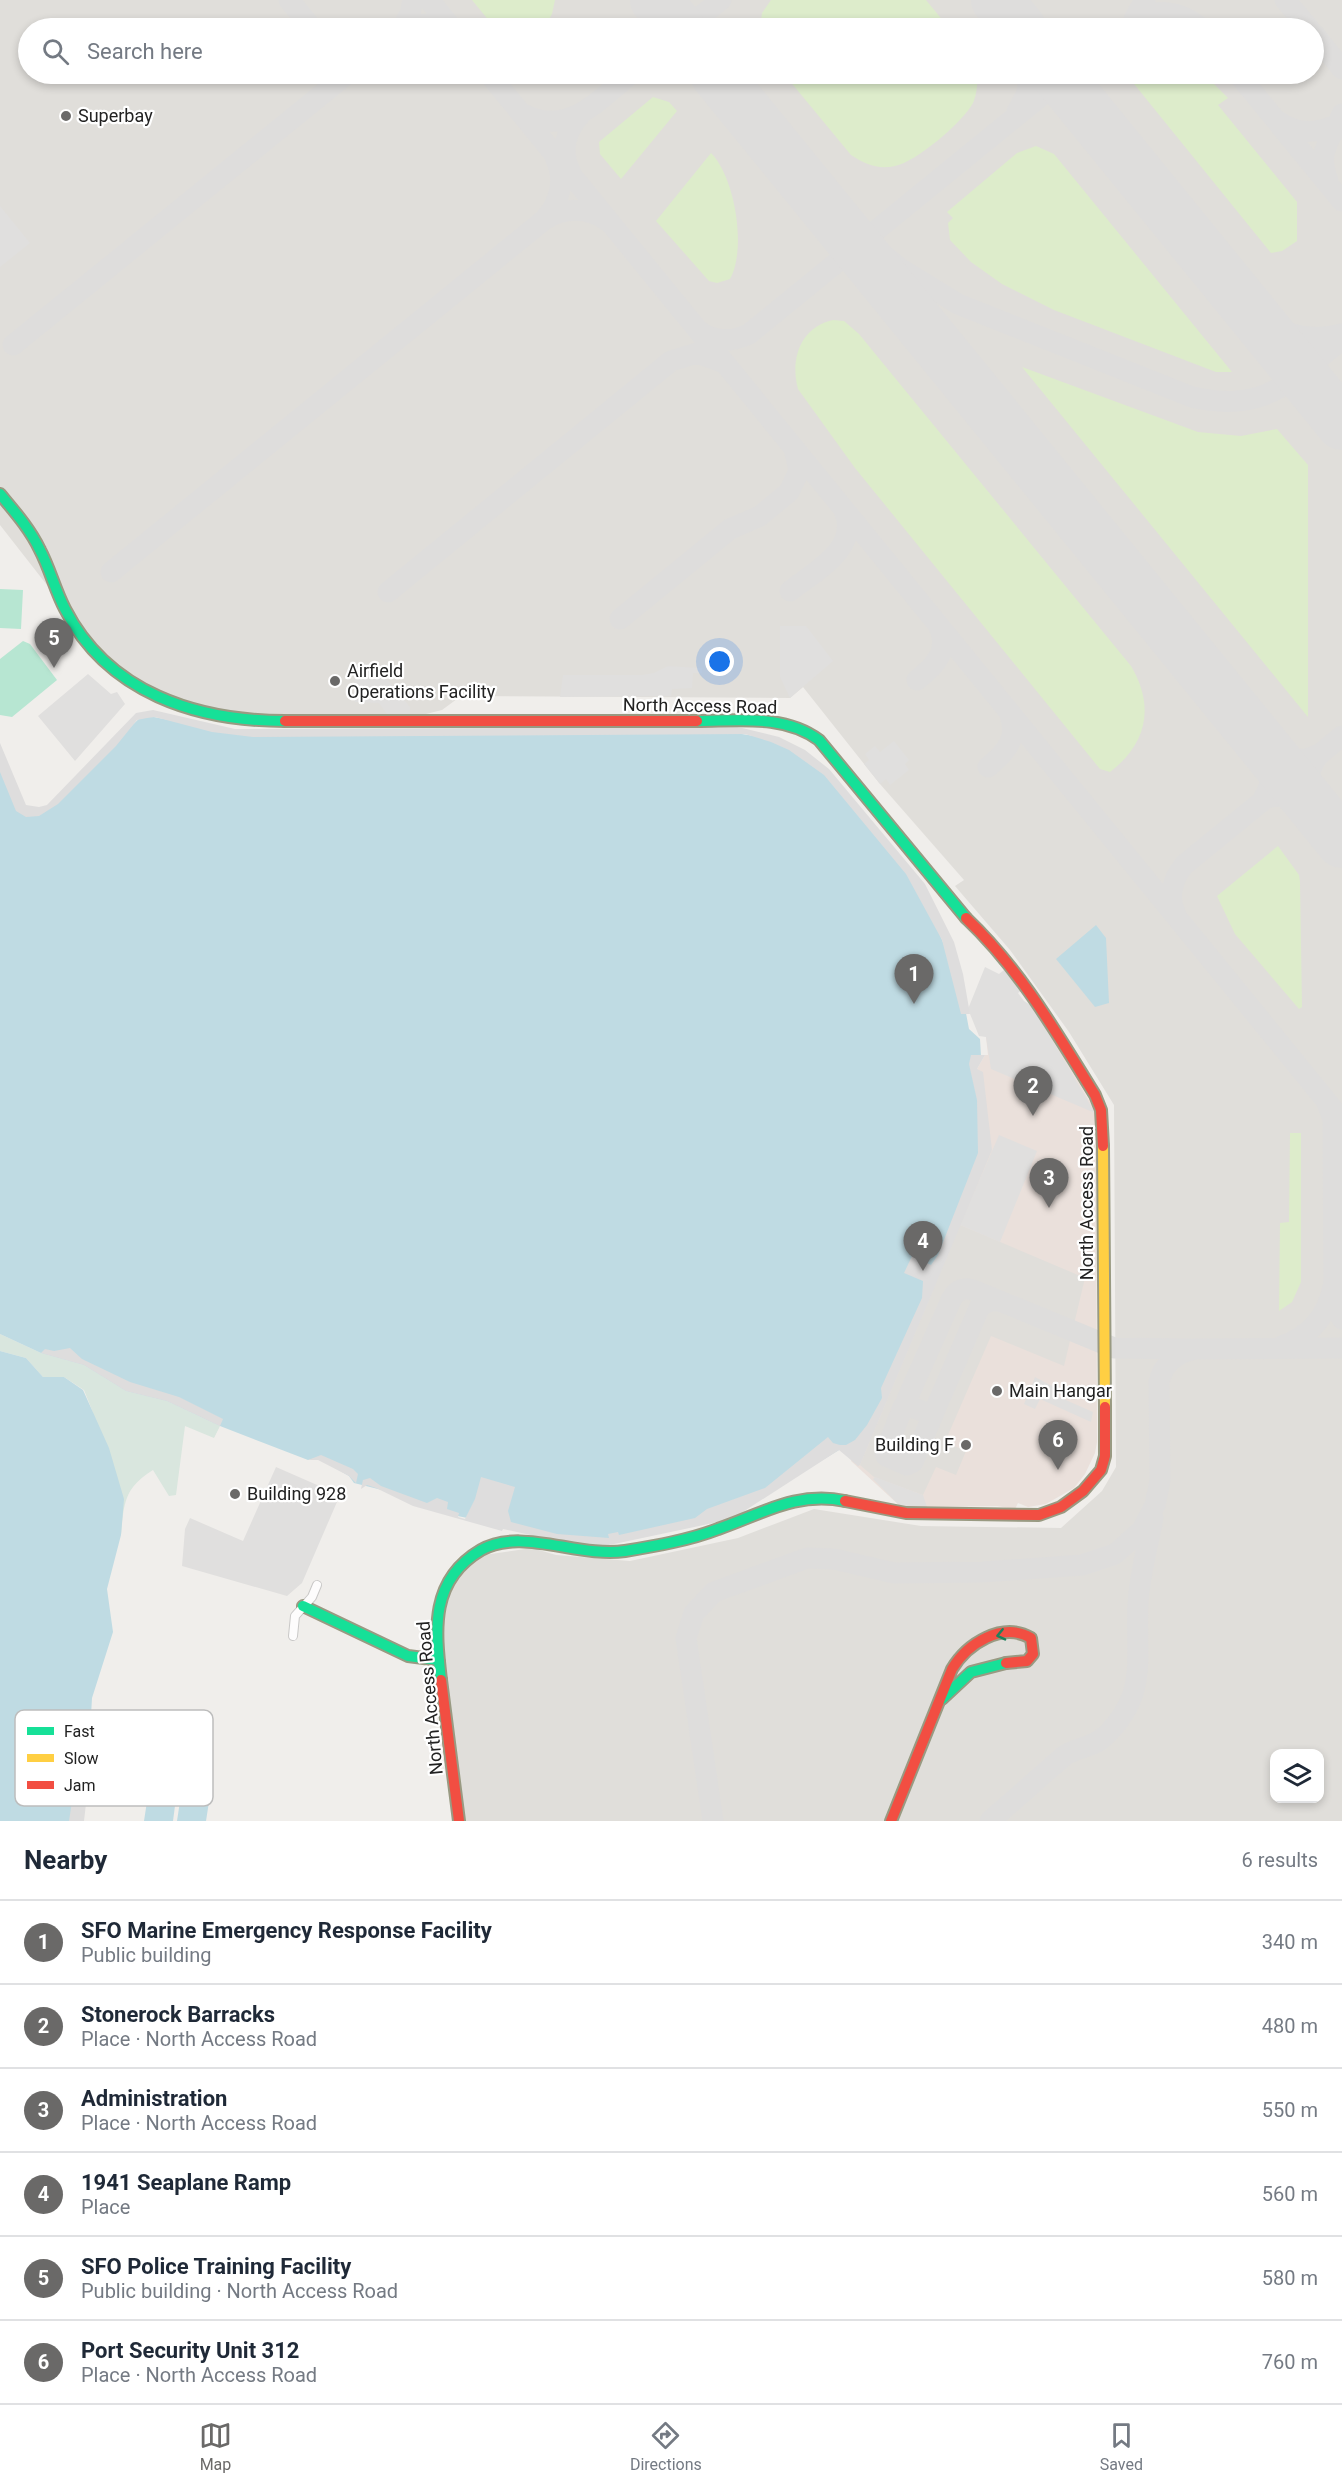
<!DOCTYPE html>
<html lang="en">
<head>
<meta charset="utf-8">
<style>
  body { margin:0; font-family:Roboto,sans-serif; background:#f6f6f7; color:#1f2937 }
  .controls { position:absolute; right:18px; bottom:18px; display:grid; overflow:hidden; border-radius:12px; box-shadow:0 3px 9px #0003 }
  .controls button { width:54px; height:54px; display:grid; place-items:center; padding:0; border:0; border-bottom:2px solid #e0e1e3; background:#fff; color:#1f2937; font:30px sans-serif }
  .you { position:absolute; left:720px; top:662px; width:21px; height:21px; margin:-15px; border:4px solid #fff; border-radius:50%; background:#1a73e8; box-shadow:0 0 0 9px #1a73e833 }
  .badge { display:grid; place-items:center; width:39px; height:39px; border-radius:50%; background:#6a6968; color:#fff; font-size:20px; font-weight:700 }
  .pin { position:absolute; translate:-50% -50px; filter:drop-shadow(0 2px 3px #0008) }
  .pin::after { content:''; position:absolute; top:32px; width:21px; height:18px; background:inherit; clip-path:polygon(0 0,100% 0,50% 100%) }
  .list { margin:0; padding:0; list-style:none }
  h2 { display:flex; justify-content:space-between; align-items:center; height:78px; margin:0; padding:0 24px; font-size:26px }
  h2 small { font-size:20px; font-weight:400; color:#747a83 }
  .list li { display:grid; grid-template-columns:39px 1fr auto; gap:18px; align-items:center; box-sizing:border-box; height:84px; padding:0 24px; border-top:2px solid #e0e1e3 }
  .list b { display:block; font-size:22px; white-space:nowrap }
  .list p { margin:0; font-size:20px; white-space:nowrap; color:#747a83 }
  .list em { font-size:20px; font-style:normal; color:#747a83 }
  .icon { flex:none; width:33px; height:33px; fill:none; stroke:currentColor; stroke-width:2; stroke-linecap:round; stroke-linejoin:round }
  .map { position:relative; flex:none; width:1342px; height:1821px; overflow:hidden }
  .search { position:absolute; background:#fff; box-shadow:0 3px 9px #0003; left:18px; right:18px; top:18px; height:66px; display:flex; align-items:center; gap:15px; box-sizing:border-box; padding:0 21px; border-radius:33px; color:#747a83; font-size:22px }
  .sheet { height:582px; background:#fff }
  nav { display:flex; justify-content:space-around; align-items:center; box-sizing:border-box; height:84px; border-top:2px solid #e0e1e3; background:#fff; font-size:16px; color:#747a83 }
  nav a { display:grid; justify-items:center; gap:3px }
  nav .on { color:#6a6968 }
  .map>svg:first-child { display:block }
  .military { fill:#eae0db }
  .airport { fill:#e0deda; fill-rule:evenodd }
  .grass { fill:#ddeccb }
  .wetland { fill:#d9e6de }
  .pitch { fill:#b7e6d2 }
  .parking { fill:#e0dfde }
  .water { fill:#bfdbe3 }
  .pier { fill:#dedddd }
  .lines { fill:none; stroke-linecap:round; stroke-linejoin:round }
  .taxiway { stroke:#dedddc; stroke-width:21 }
  .runway { stroke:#dedddc; stroke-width:52 }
  .street-casing { stroke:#c9c8c7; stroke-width:10 }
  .fast-casing { stroke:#999a82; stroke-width:14 }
  .slow-casing { stroke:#999a82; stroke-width:14 }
  .jam-casing { stroke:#999a82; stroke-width:14 }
  .street { stroke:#fdfcfc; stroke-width:8 }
  .fast { stroke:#16e098; stroke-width:10 }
  .slow { stroke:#ffcf43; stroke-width:10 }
  .jam { stroke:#f24e42; stroke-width:10 }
  .oneway { stroke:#1c815d }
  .poi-dot { fill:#6a6968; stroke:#fff; stroke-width:2 }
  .labels { text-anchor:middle; stroke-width:4.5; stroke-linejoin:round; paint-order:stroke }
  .poi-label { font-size:18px; fill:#222; stroke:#fff; text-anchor:start }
  .street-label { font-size:18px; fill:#222; stroke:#fff }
  .key { fill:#fff; stroke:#bdbdbd; stroke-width:1.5 }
  .key-label { font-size:16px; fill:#222 }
</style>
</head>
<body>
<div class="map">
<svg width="1342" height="1821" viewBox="0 0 1342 1821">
  <rect width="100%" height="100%" fill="#f0eeeb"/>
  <path class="military" d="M1040,1017L1093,1107L1096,1119L1097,1442L1095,1453L1085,1474L1074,1488L1046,1504L1028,1507L1018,1503L1015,1509L997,1506L901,1507L851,1461L977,1069L985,1055H988L986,1037Z"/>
  <path class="airport" d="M0,0H1342V1821H465L442,1640L444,1604L451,1587L462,1572L484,1555L532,1548L556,1555L630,1561L738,1538L814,1509L921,1526L1061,1528L1102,1491L1116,1467L1114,1105L1069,1032L1010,950L955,886L964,880L880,784L803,687L790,698L461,696L442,710L426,714L258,716L205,708L151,694L122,673L97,649L0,525ZM28,28H1314V74H28ZM1274,1754H1320V1798H1274Z
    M960,1225L1085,1278L1064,1366L991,1336L945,1442L966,1451L956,1475L936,1467L923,1495L874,1477L860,1465Z"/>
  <path class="grass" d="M472,0H555L552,14L544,28H495Z
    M771,0H926L949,28H760L762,13Z
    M784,74H977L978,75C977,85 977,94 973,103C963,122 916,162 895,166C878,170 865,164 851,155Z
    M1126,74H1204L1228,98L1218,105L1297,202V241L1282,251L1271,253Z
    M653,97L669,102L677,111L621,179L600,154L599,142Z
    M1036,146L1054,154L1232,372H1216L1054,310L1002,284L971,262L950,240L948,223L953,218L947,212L1017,153Z
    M711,153C735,177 747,249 730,279L717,283L709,281L656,221Z
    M833,320L844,321L859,334L1131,666C1155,706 1147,744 1110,772L1100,769L855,468L798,389C790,360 800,327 833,320Z
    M1022,367L1198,432L1241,436L1277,429L1308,465V717Z
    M1278,846L1299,875L1300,882L1302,1007L1299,1009L1235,934L1217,896Z
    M1290,1133H1301V1282L1292,1302L1279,1311L1280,1223L1289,1222Z"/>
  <path class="wetland" d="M0,1334L41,1353L84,1365L126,1391L167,1401L220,1426L214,1438L185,1426L176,1495L169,1496L153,1470C124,1488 124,1503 121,1535L92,1410L84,1390L64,1377H43L26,1358L0,1351Z"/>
  <path class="pitch" d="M0,589L23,590L21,629L0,628Z
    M23,641L30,644L57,680L12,717L0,715V659Z"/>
  <path class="parking" d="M0,206L30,243L0,267Z
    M780,626H806L833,661L790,698L780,677Z
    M354,664H375L410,707V714H387L379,703L355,702Z
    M668,666L702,668V673H693L692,688L672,689L671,696L560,697L563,675H642L654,673Z
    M88,674L111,694L117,692L125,704L75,761L38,716Z
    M894,741L909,760L905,764L909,770L890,785L886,779L880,784L864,764L869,760L865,754L875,746L880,752Z
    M985,967L999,974L1004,970L1021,991L1018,993L1024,1001L1033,1007L1095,1113L991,1069L986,1037L979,1036L968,1009Z
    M999,1135L1037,1151L1000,1242L960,1225Z
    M1035,1377L1054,1387L1052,1394L1093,1412L1091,1422L1040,1399L1035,1409L1024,1404Z
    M276,1467L340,1495L302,1583L287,1596L182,1566L185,1529L190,1518L243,1541Z
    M875,1477L923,1495L927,1507H901L873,1479Z"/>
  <path class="water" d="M143,715L239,733L729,732L774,739L829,773L916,879L960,982L969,1029L980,1039L981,1056L975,1066L989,1148L865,1440L839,1450L737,1512L594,1544L443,1513L382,1490L354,1483L349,1476L318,1458L308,1460L220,1426L167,1401L126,1391L84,1365L41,1353L0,1334V757L17,804L42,811Z
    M1096,925L1106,938L1109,1003L1095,1007L1056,959Z
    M0,1351L26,1358L43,1377H64L83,1390L109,1448L124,1499L121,1535L107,1589L113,1632L92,1698L87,1786L82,1821H0Z
    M154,1756L181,1760L173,1821H144Z
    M186,1762L206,1764L213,1776L206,1821H177Z"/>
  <path class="pier" d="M153,710L235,729L738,727L779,737L805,750L829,769L925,884L954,942L963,974L970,1014H961L942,940L906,874L824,775L789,750L771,742L745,734L253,737L212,732L155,717L147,718L137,720L116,746L58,804L39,816L26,817L16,811L0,772V743L26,805L39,807L47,805L136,713Z
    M971,1055H985L977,1069L983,1072L992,1150L860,1465L858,1466L839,1450L732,1519L600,1547H584L503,1529L502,1531L413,1506L376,1488L367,1485L361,1489L363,1480L370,1478L381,1486L427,1503L437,1498L448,1502L447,1509L459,1513L458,1517L465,1519L475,1499L481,1477L515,1487L508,1511L511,1522L557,1534L609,1538L608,1534L618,1532L619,1535L695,1518L707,1509L765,1488L828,1437L833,1443L840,1445H846L855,1440L867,1425L882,1398L881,1388L922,1298L923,1281L904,1273L912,1256L931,1265L938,1255L978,1153L977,1100L969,1064Z
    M70,1348L82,1359L130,1382L179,1397L223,1419L220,1426L167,1401L126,1391L84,1365L41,1353L45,1349L54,1351Z
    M321,1455L353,1469L358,1474L356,1483L349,1476L318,1460H308Z
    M87,1730L93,1744L84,1821H69L78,1762Z"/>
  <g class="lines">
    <path class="taxiway" d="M289,0L312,28
      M429,0L452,28
      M1145,0L1134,19C1159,9 1178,10 1200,27
      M1285,0L1309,28
      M1015,22L1018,28
      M402,28L410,14L413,0
      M406,28L425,24L445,28
      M686,28L721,0
      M1314,34L1342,69
      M489,74L1342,1120
      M1238,74L1342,201
      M1017,112L1026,95L1031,74
      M521,113C568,138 597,101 631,74
      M1278,121C1299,136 1319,133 1341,123
      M570,171C560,150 566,130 581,114
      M1328,181C1316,149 1331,141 1342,114
      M825,208L901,269L958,304L1192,397C1267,414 1288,381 1342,340
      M544,220C565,207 588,207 607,221
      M1248,308C1276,332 1305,344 1342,334
      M698,330C714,343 732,342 749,334L1068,74
      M13,345L347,74
      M111,572L544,220C560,203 566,180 555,157
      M790,591C815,571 861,548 844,510
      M388,592L671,361L697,353L722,362
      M620,619L730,529L760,516L789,492L799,471L794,448
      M917,680C935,666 951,650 938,625
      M1260,741C1279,757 1296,766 1319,754C1305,773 1307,790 1317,811C1299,797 1285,793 1263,799C1276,777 1272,763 1260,741Z
      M988,767C1007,752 1019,737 1009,712
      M1177,917C1167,899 1172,880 1184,865L1342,736
      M1327,1103L1333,1119L1334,1297L1342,1319
      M1000,1301H990L980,1306L934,1412L927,1413L909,1406L907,1399L952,1298C957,1290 964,1287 973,1290L1114,1348L1191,1349
      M1282,1346C1310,1336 1327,1317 1333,1287
      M909,1406L903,1407L885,1453L886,1456L907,1465L913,1462L935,1410
      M713,1821L686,1638L694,1613L714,1592L807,1558L834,1559L894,1573L983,1572L1082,1565L1115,1554L1142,1530L1155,1505L1160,1481L1159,1382C1163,1364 1177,1353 1194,1349L1342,1348
      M990,1821L1064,1756C1077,1747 1093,1748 1105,1736C1149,1694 1135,1658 1138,1604C1139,1576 1148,1546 1153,1518"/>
    <path class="runway" d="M656,0L679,28
      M997,0L1020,28
      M716,74L1342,842
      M1057,74L1342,424"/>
    <defs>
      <path id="street" d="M293,1636L295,1616L312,1597L317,1585"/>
      <path id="fast" d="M0,494C15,512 30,529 40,550C50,569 55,590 65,609C108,693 197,721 285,721
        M697,721C738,721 784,714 819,740L966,918
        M303,1606L408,1656L439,1660
        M441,1680C435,1629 430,1580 481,1550C521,1527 578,1558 625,1551C655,1546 690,1540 718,1529C762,1514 796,1491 845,1501
        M942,1699L971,1672L1006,1663"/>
      <path id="slow" d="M1103,1146L1105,1407"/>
      <path id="jam" d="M285,721H697
        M966,918C1020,969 1056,1032 1095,1095L1101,1110L1103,1146
        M845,1501L906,1513L1039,1515L1061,1507L1083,1491L1101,1470L1105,1456V1407
        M441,1680L459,1821
        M891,1821L952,1669C967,1644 1002,1621 1031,1638L1033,1654L1027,1661L1006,1663"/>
    </defs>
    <use href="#street" class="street-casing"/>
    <use href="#fast" class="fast-casing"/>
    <use href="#slow" class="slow-casing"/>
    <use href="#jam" class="jam-casing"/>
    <use href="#street" class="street"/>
    <use href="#fast" class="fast"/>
    <use href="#slow" class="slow"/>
    <use href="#jam" class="jam"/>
  </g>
  <defs><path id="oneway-chevron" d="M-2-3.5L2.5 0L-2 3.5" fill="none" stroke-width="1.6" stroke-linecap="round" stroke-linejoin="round" transform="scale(1.5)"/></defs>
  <use class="oneway" href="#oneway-chevron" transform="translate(1001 1635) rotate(167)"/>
  <g class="poi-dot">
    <circle cx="66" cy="116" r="6"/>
    <circle cx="335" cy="681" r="6"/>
    <circle cx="997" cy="1391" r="6"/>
    <circle cx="966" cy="1445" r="6"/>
    <circle cx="235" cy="1494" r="6"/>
  </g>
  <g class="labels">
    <g class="poi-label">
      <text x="78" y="122">Superbay</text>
      <text x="347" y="677">Airfield<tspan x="347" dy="21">Operations Facility</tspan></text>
      <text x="1009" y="1397">Main Hangar</text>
      <text x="954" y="1451" text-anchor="end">Building F</text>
      <text x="247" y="1500">Building 928</text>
    </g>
    <g class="street-label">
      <text transform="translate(700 706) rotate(1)" y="6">North Access Road</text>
      <text transform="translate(1087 1203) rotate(-90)" y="6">North Access Road</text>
      <text transform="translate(430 1698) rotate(-95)" y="6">North Access Road</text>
    </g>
  </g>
  <rect x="15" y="1710" width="198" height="96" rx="9" class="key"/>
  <rect x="27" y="1727" width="27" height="8" fill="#16e098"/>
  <rect x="27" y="1754" width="27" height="8" fill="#ffcf43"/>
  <rect x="27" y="1781" width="27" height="8" fill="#f24e42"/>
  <g class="key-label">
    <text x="64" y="1737">Fast</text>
    <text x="64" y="1764">Slow</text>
    <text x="64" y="1791">Jam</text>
  </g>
</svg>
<div class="controls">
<button><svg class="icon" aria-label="layers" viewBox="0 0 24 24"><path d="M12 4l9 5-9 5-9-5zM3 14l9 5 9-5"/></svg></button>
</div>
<div class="you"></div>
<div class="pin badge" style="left:914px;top:1004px">1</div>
<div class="pin badge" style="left:1033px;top:1116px">2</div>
<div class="pin badge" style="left:1049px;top:1208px">3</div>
<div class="pin badge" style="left:923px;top:1271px">4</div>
<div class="pin badge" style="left:54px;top:668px">5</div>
<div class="pin badge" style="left:1058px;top:1470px">6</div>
<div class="search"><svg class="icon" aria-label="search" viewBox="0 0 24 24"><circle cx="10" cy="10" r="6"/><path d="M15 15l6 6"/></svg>Search here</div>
</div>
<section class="sheet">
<h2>Nearby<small>6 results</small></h2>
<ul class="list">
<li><span class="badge">1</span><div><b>SFO Marine Emergency Response Facility</b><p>Public building</p></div><em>340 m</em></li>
<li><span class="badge">2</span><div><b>Stonerock Barracks</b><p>Place · North Access Road</p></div><em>480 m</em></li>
<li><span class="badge">3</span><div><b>Administration</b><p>Place · North Access Road</p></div><em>550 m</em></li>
<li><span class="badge">4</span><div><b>1941 Seaplane Ramp</b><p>Place</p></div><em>560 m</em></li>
<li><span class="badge">5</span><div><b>SFO Police Training Facility</b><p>Public building · North Access Road</p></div><em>580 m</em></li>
<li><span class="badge">6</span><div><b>Port Security Unit 312</b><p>Place · North Access Road</p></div><em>760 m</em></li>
</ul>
</section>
<nav>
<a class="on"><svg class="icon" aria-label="map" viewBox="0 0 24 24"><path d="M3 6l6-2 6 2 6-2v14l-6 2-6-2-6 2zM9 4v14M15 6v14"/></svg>Map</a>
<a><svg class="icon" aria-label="directions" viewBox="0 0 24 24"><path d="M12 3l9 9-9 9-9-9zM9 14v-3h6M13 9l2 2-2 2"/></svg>Directions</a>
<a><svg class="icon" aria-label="saved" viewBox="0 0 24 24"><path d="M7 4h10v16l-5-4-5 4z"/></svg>Saved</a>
</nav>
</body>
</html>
